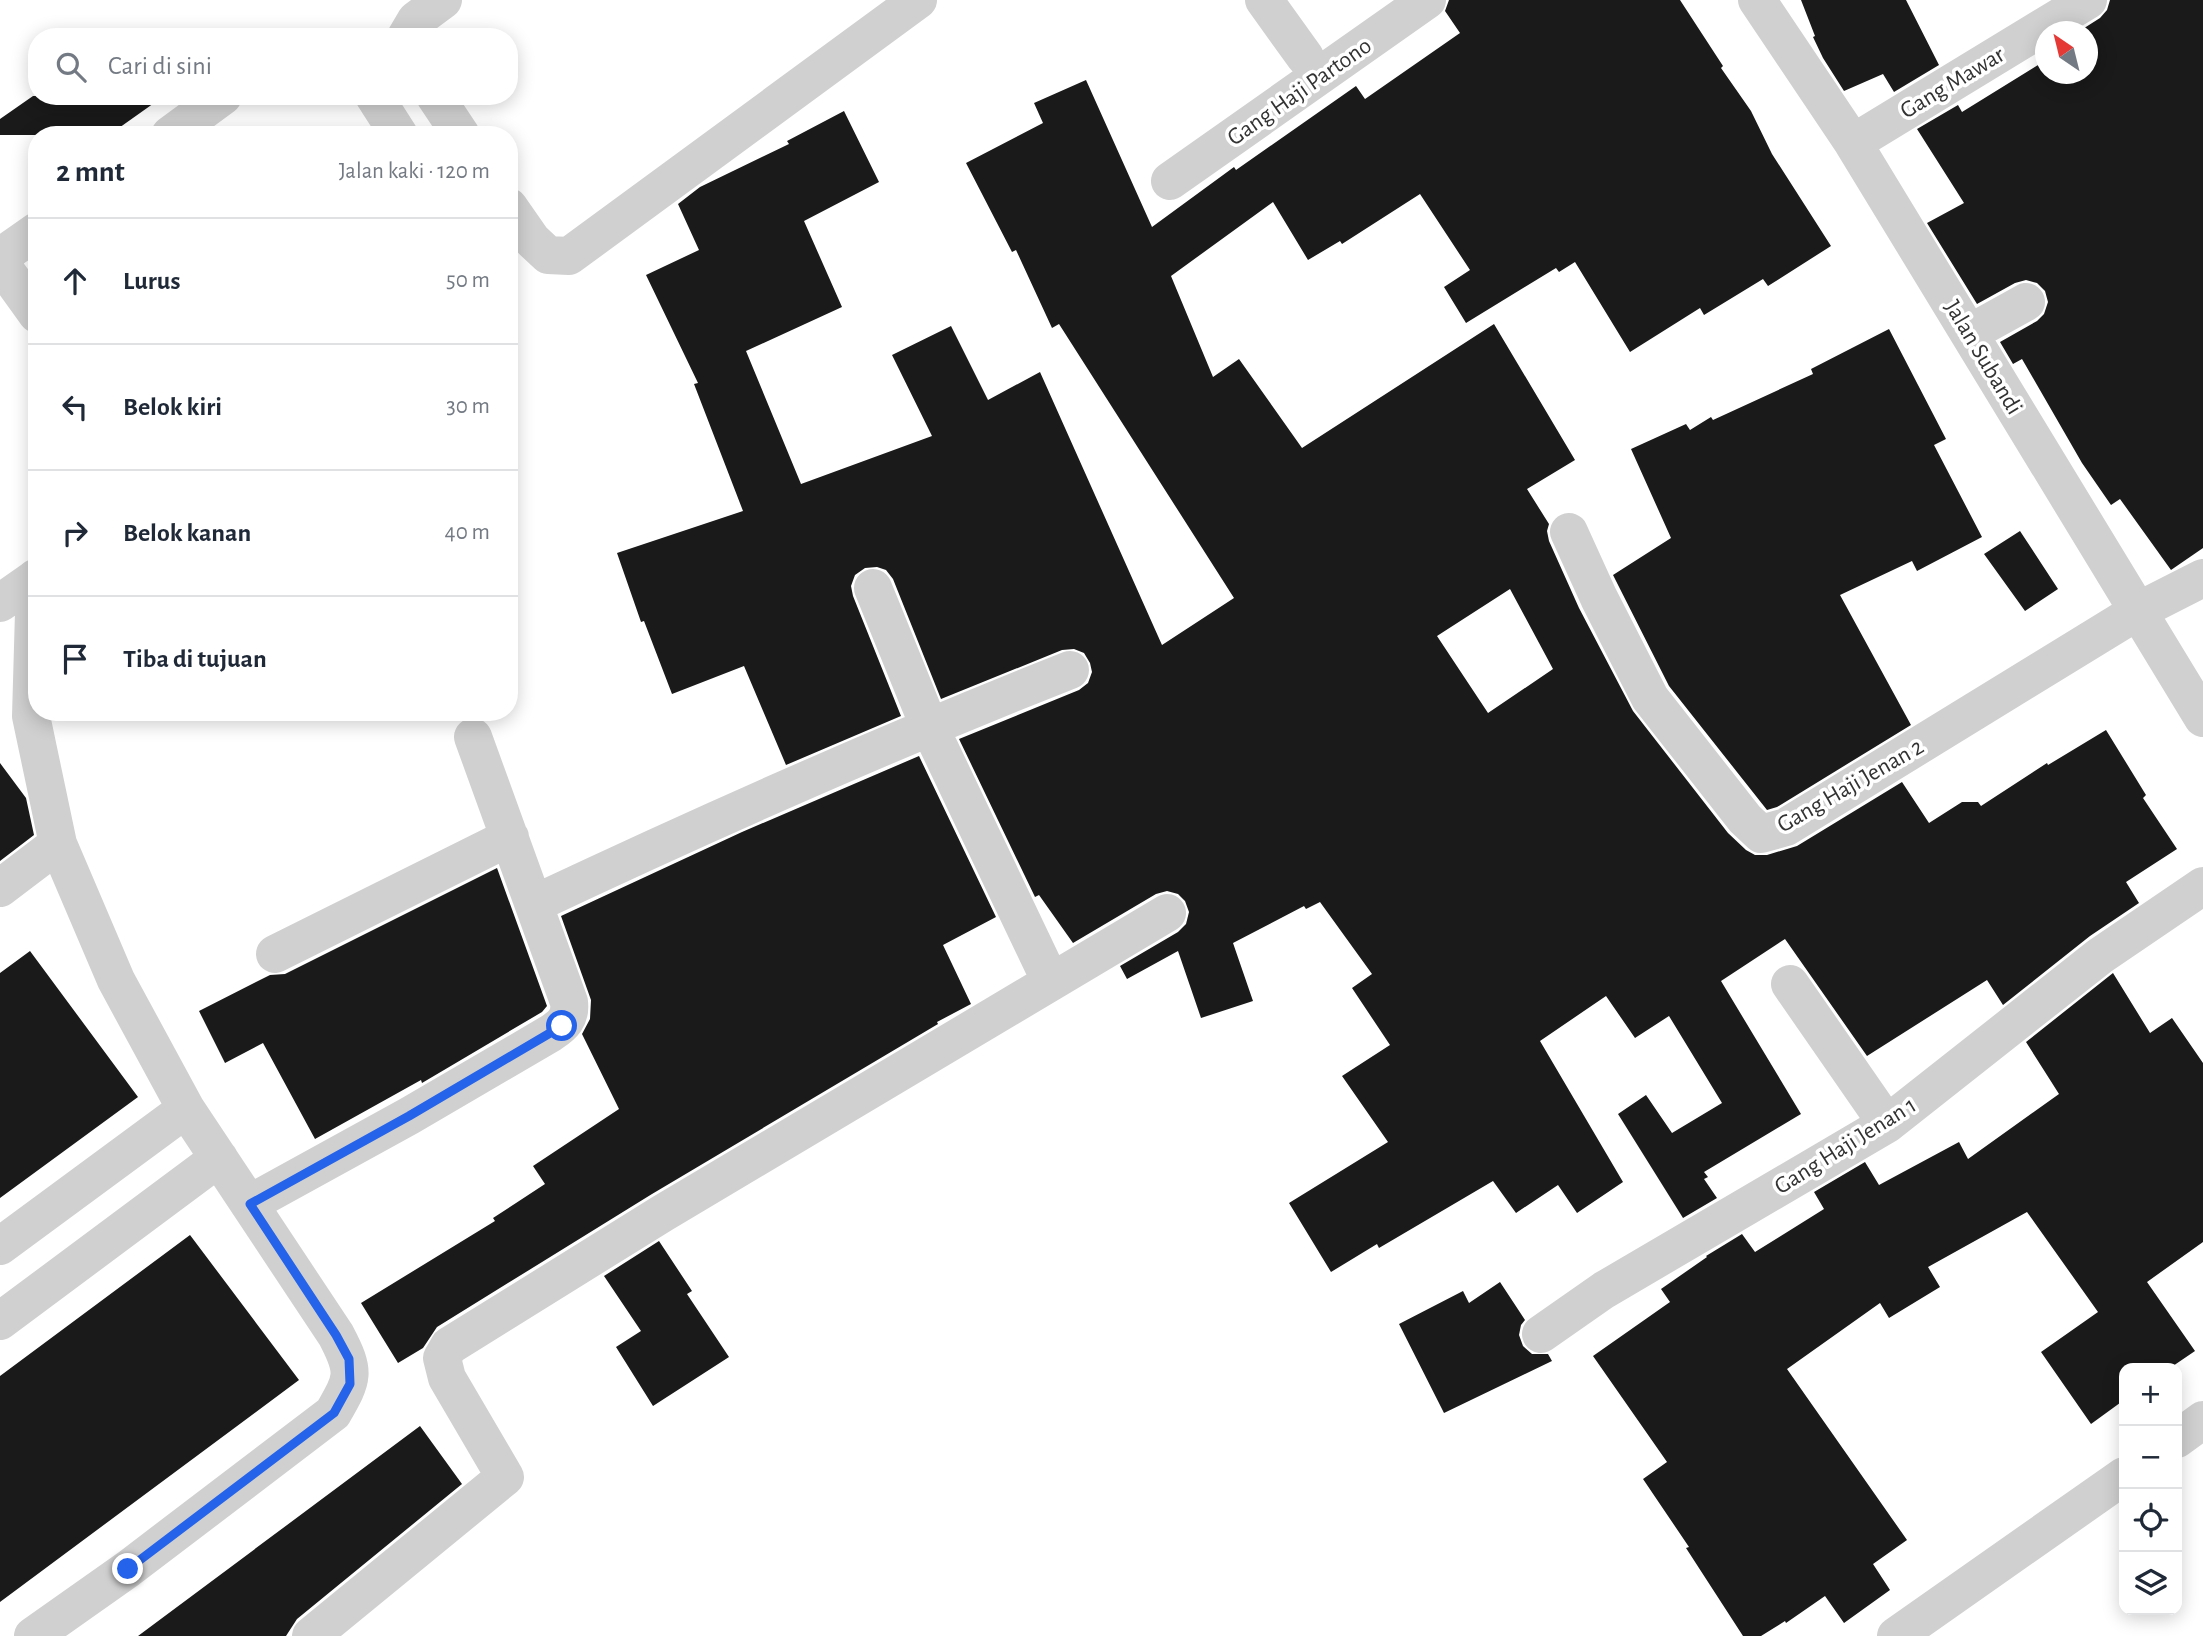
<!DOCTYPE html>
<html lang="id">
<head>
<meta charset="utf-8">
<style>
  body { margin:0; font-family:"Alegreya Sans",sans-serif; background:#f2f2f3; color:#1f2937 }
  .controls { position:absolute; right:21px; bottom:21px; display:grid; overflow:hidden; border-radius:14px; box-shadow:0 4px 18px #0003 }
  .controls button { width:63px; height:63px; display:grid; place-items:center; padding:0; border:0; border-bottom:2px solid #e0e1e3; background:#fff; color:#1f2937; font:35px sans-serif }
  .compass { position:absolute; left:2035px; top:21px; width:63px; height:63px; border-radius:50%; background:#fff; box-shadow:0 4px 18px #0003; rotate:325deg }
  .stop { position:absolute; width:21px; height:21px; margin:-16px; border:5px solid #2563eb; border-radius:50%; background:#fff }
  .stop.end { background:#2563eb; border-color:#fff; box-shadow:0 2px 7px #0008 }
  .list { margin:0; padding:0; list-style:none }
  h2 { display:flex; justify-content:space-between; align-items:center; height:91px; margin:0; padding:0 28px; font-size:30px }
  h2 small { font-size:23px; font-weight:400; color:#747a83 }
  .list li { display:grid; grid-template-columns:46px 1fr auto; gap:21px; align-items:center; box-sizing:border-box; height:126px; padding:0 28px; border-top:2px solid #e0e1e3 }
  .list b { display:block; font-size:26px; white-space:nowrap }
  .list em { font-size:23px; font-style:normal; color:#747a83 }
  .icon { flex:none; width:38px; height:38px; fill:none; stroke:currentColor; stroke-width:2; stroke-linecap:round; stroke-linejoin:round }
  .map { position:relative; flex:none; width:2203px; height:1636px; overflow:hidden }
  .search { position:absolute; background:#fff; box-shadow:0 4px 18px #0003; left:28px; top:28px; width:490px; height:77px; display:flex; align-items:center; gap:18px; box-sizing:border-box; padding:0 24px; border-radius:28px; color:#747a83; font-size:26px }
  .panel { position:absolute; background:#fff; box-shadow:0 4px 18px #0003; left:28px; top:126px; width:490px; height:595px; border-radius:28px }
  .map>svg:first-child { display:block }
  .building { fill:#1a1a1a; fill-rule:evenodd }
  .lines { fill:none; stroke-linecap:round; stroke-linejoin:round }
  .minor { stroke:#d0d0d0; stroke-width:38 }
  .route { stroke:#2563eb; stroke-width:9 }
  .labels { text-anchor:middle; stroke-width:7; stroke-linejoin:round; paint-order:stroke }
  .street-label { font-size:24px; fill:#333; stroke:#fff }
</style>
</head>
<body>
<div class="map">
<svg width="2203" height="1636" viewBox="0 0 2203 1636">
  <rect width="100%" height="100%" fill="#fff"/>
  <path class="building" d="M1449,0H1680L1723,66L1721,68L1751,111L1772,154L1831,246L1768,286L1763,279L1704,315L1700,308L1630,352L1575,262L1559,272L1556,268L1466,323L1444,287L1470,270L1420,194L1342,244L1340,241L1308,260L1273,202L1171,276L1213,377L1239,359L1302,448L1494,324L1575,460L1527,489L1549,524L1547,531L1549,541L1579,608L1633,711L1728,833L1746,850L1755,855H1767L1797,846L1902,782L1929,823L1962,802H1978L1981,806L2047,763L2048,765L2106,730L2146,795L2143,798L2177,849L2126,882L2139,903L2090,936L2003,1005L1987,980L1867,1056L1785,939L1721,981L1801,1114L1704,1172L1708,1177L1704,1179L1717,1198L1683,1218L1618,1114L1646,1095L1672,1133L1722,1103L1669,1016L1635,1038L1606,996L1540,1041L1623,1182L1577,1213L1558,1185L1516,1213L1493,1181L1379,1248L1377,1244L1331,1272L1289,1203L1388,1142L1342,1076L1390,1045L1352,988L1372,974L1320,902L1306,909L1304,906L1233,943L1253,1001L1201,1018L1178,951L1127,979L1120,966L1178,932L1186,924L1189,912L1185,901L1178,894L1167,891L1156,894L1073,943L1039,895L1035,897L959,739L1079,690L1088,683L1092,672L1090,663L1084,653L1074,649L1062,650L941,699L893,579L886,570L877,567L865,568L855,575L851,586L853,596L901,716L786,765L744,666L672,694L644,621L641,622L617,553L743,511L694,384L698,383L646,275L699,250L678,204L700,187L789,144L787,141L844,111L879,182L804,221L842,307L746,351L801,484L932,436L892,355L951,326L988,400L1040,372L1162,645L1234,598L1059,324L1052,328L1016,250L1012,252L966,163L1043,123L1034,103L1086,80L1152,227L1234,167L1236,170L1356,86L1365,99L1460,33L1445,11ZM1510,589L1553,669L1488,713L1437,636Z
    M1801,0H1906L1939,65L1894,92L1883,74L1844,91L1823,58L1813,37L1815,36Z
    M2110,0H2203V548L2171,570L2120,499L2111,505L2082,463L2022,359L2013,364L2000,342L2037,321L2044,314L2048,302L2045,291L2037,283L2026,280L2015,283L1977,304L1927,223L1964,203L1917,129L1958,105L1962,112L2046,60V74H2088V32H2078L2100,18L2107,10Z
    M33,96H164L109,135H0V119Z
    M1889,329L1946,439L1934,445L1982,537L1917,571L1912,561L1840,595L1911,725L1777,807L1767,810L1669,686L1613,575L1671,538L1631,449L1686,424L1690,430L1711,417L1713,420L1813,374L1811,369Z
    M2020,531L2058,589L2025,611L1984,554Z
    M919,756L996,917L943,945L971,1004L937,1022L938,1024L652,1194L437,1327L423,1348L398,1363L361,1303L495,1221L493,1218L545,1184L533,1166L619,1109L582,1034L590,1019L591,1000L561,916L742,832Z
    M0,763L26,798L34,835L0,861Z
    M497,868L547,1006L542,1012L422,1083L421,1080L315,1139L263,1043L225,1063L199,1011L270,975L285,974Z
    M30,951L138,1097L0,1198V973Z
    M2113,973L2150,1033L2172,1018L2203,1063V1242L2147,1282L2195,1351L2170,1368H2124V1400L2091,1424L2041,1352L2098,1312L2027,1212L1928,1267L1940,1287L1889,1318L1880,1303L1787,1369L1907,1540L1873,1564L1890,1590L1844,1623L1825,1596L1786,1623L1785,1621L1761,1636H1743L1686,1548L1689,1547L1643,1479L1667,1462L1593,1356L1670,1302L1661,1289L1707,1257L1706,1256L1742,1234L1755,1252L1824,1209L1814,1192L1865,1162L1879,1185L1959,1142L1968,1159L2059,1094L2026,1042Z
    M190,1235L299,1380L0,1602V1376Z
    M659,1241L692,1291L687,1294L729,1357L653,1406L616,1347L641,1331L604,1276Z
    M1500,1282L1525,1320L1521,1325L1519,1335L1523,1346L1532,1354H1548L1552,1361L1444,1413L1399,1324L1463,1291L1469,1303Z
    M420,1426L462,1484L297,1619L286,1636H138Z"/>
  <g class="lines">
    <path class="minor" d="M1264,0L1305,57
      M1757,0L1853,143L2203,718
      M406,37L416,20L443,0
      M374,96L399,135
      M435,96L461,135
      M170,135L223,96
      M1853,143L2088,0
      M1170,181L1427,0
      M509,207L532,240L548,255L569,256L918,0
      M0,257L37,231
      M0,263L37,314
      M1970,333L2026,302
      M1569,532L1599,598L1650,698L1745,819L1761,834L1786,827L2138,611L2203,578
      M873,588L929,726L1051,982
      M0,603L37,577
      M0,888L58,844
      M534,904C710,821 888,742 1070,670
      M275,954L510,837
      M1790,984L1887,1124
      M249,1204L409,1116L551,1033C563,1025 571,1018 569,1002L473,737
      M0,1246L186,1109
      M0,1321L219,1158
      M1541,1334L1604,1290L1887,1124L2100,956L2203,886
      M2177,1439L2203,1420
      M33,1636L128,1569L333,1413C353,1378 356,1373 336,1335L186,1109L116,980L58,844L31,716L35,578
      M311,1636L505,1477L447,1378L442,1358L449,1346L663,1213L1167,913
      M1896,1636L2124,1476"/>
  </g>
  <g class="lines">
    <path class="route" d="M128,1569L334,1413L350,1384L349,1359L336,1335L250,1204L409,1116L562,1026"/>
  </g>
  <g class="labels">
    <g class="street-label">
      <text transform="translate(1952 82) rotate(-31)" y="8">Gang Mawar</text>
      <text transform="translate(1299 91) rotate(-35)" y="8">Gang Haji Partono</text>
      <text transform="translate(1984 357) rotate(59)" y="8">Jalan Subandi</text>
      <text transform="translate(1850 785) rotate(-30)" y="8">Gang Haji Jenan 2</text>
      <text transform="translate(1845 1145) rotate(-32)" y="8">Gang Haji Jenan 1</text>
    </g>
  </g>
</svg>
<div class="controls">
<button>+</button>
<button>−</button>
<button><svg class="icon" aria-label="locate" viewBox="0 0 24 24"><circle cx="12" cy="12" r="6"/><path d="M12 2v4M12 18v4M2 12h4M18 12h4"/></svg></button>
<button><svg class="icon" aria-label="layers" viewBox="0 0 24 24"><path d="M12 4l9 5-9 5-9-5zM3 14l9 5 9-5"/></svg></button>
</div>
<svg class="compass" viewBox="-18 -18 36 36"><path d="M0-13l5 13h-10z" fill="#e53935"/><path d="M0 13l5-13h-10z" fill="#747a83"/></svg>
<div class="stop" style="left:562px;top:1026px"></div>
<div class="stop end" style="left:128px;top:1569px"></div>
<div class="search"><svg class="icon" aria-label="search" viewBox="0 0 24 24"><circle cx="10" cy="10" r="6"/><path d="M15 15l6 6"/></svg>Cari di sini</div>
<section class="panel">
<h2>2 mnt<small>Jalan kaki · 120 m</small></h2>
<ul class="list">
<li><svg class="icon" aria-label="ahead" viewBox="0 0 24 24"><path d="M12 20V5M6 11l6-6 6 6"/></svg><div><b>Lurus</b></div><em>50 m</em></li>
<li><svg class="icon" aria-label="left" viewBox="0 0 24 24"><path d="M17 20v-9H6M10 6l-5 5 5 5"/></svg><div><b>Belok kiri</b></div><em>30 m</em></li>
<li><svg class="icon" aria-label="right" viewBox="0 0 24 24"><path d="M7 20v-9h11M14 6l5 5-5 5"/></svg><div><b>Belok kanan</b></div><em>40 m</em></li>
<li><svg class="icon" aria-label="arrive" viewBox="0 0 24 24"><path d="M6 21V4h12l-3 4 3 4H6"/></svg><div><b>Tiba di tujuan</b></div></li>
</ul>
</section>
</div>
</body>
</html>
